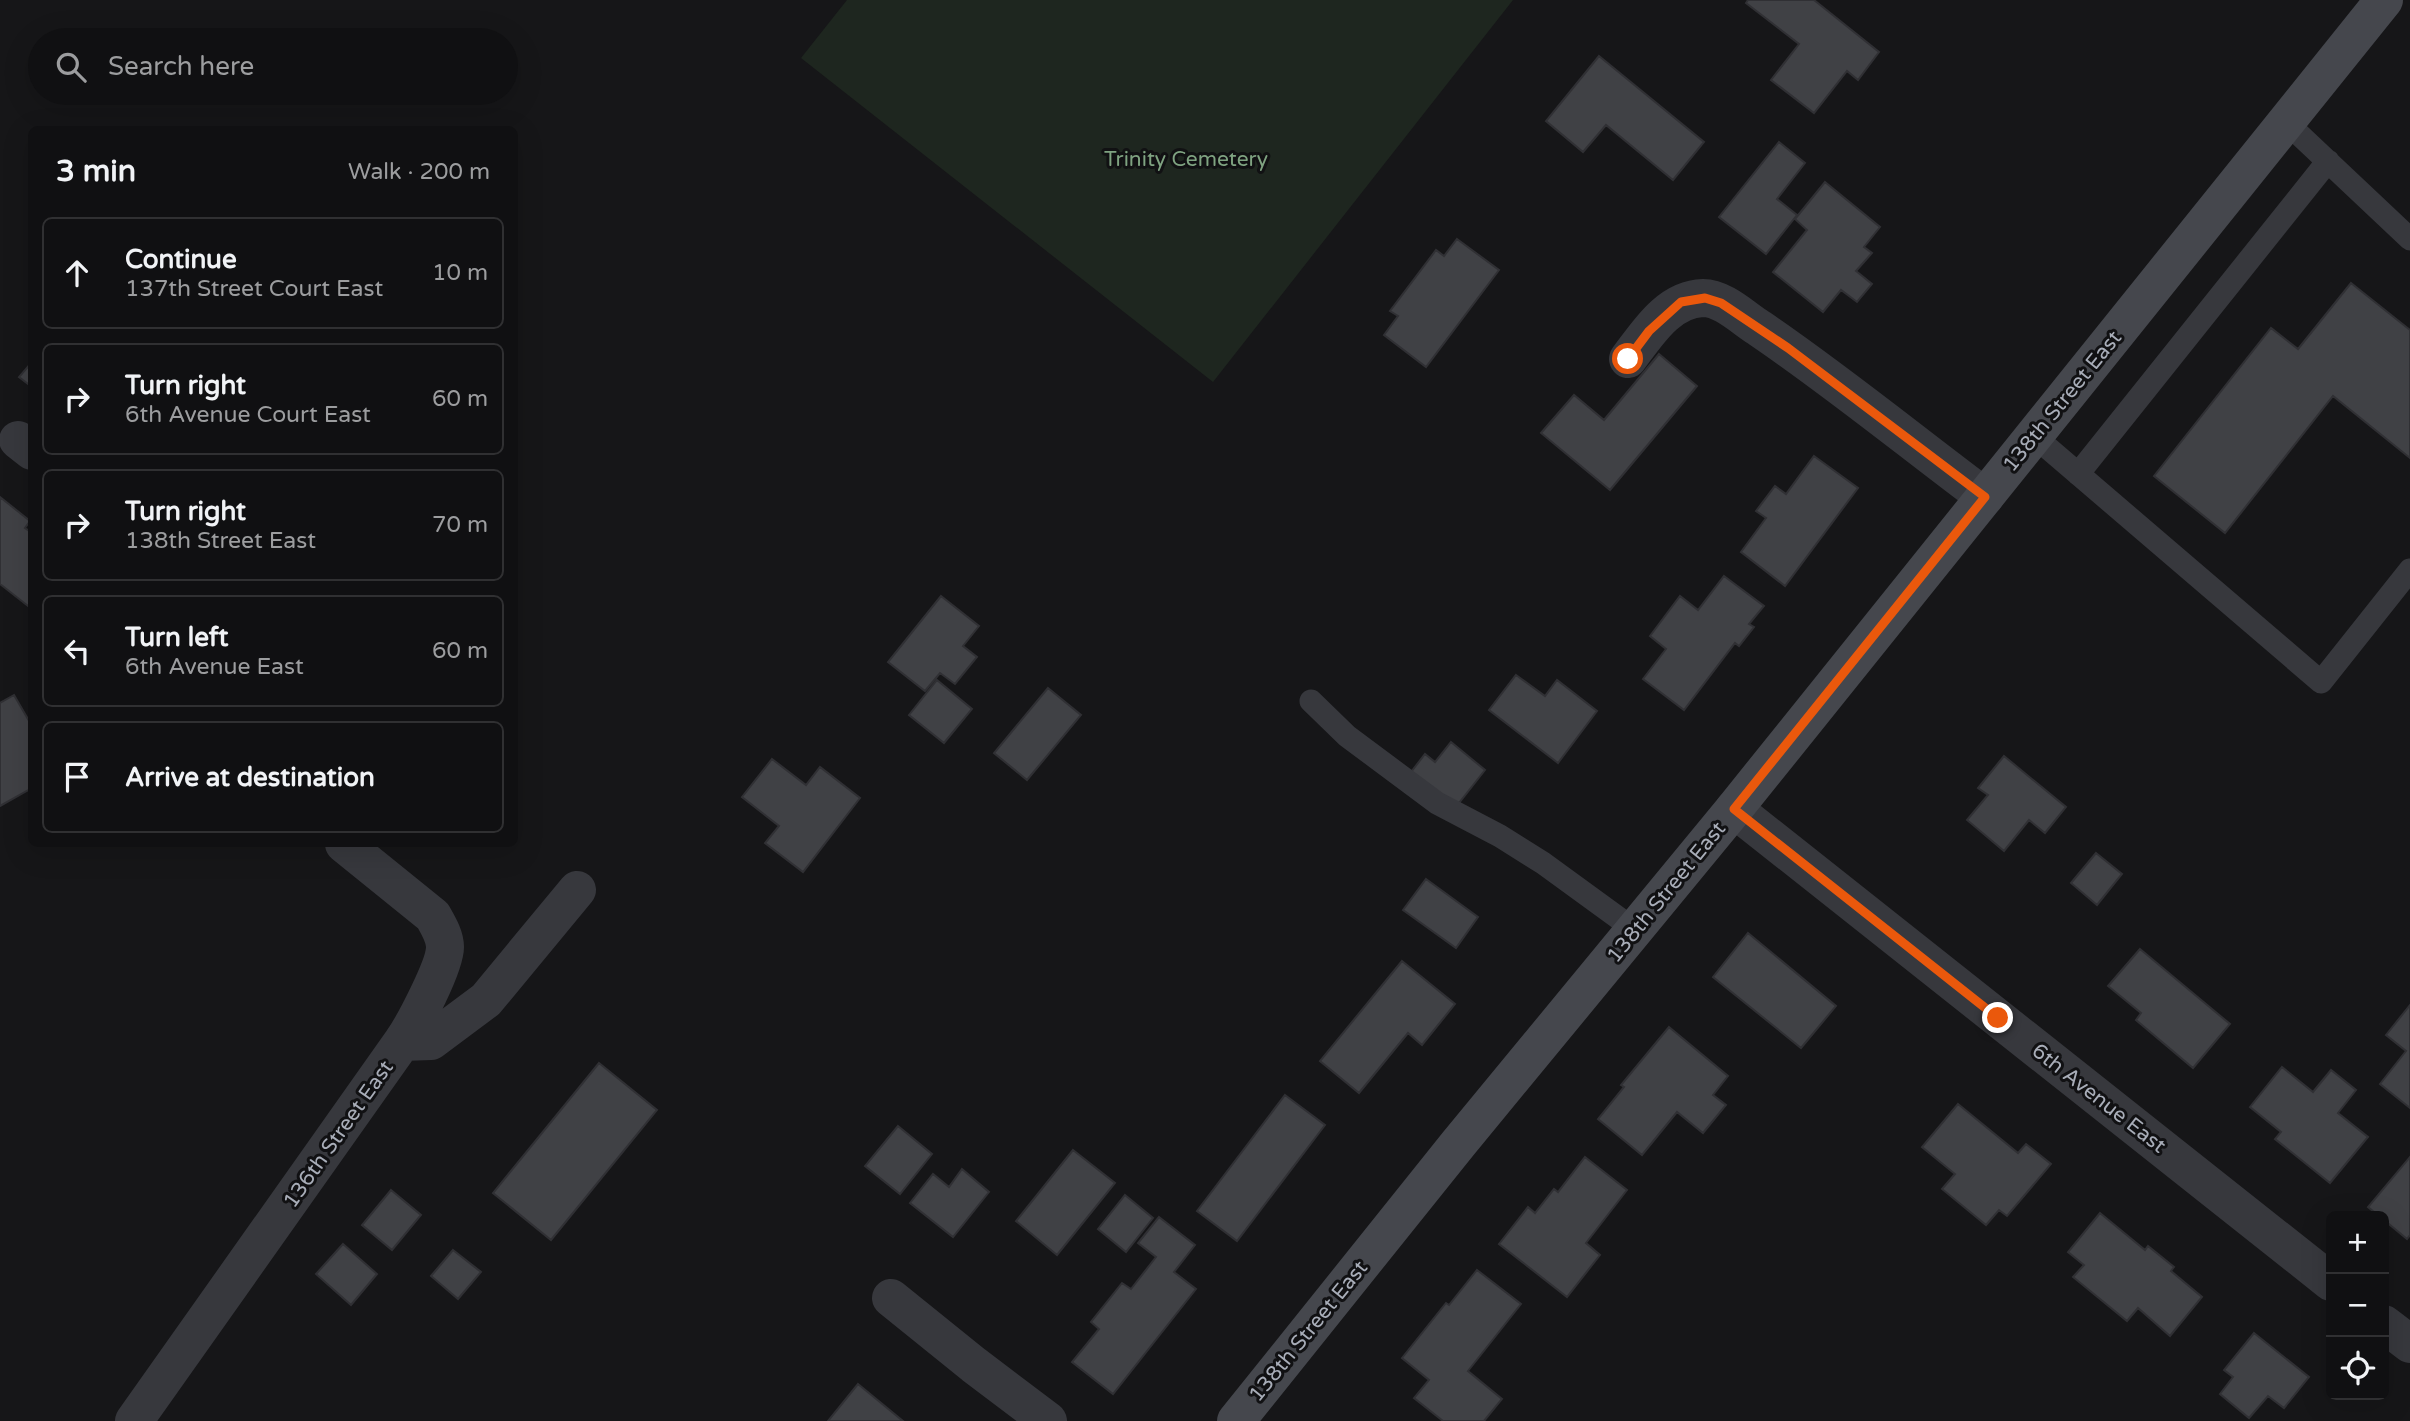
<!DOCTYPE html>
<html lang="en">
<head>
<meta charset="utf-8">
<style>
  body { margin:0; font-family:"Varela Round",sans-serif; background:#19191b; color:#f1f3f6 }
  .controls { position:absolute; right:21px; bottom:21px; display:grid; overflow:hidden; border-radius:10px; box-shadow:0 7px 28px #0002 }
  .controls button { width:63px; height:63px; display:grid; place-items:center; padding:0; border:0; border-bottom:2px solid #303032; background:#101012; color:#f1f3f6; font:35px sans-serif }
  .stop { position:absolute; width:21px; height:21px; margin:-16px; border:5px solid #ea580c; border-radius:50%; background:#fff }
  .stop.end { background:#ea580c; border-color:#fff; box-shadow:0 2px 7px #0008 }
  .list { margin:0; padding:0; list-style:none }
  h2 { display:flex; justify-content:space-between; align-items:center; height:91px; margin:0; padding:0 28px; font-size:30px }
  h2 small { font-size:23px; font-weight:400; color:#9c9d9f }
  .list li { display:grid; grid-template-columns:46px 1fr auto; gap:21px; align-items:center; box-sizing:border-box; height:112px; margin:0 14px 14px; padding:0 14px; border:2px solid #303032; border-radius:10px }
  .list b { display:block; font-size:26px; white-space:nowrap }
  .list p { margin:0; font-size:23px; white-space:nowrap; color:#9c9d9f }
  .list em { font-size:23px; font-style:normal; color:#9c9d9f }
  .icon { flex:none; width:38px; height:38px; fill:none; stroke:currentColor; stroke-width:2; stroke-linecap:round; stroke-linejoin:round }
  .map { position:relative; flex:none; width:2410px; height:1421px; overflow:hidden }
  .search { position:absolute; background:#101012; box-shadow:0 7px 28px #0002; left:28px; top:28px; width:490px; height:77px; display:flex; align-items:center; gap:18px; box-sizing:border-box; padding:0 24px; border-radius:38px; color:#9c9d9f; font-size:26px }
  .panel { position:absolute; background:#101012; box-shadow:0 7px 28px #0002; left:28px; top:126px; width:490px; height:721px; border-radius:10px }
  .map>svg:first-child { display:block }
  .green { fill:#1e261f }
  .building { fill:#404145; stroke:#303034; stroke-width:2 }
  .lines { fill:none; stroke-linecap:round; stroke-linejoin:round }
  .lane { stroke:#37383d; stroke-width:23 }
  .street { stroke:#37383d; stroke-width:38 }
  .secondary { stroke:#45474d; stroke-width:38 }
  .route { stroke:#ea580c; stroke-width:9 }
  .labels { text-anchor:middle; stroke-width:6; stroke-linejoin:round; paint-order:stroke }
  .park-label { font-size:21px; fill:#7fa381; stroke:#111113 }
  .street-label { font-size:21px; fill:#a8adb8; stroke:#111113 }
</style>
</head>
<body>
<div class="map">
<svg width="2410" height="1421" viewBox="0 0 2410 1421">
  <rect width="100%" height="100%" fill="#161618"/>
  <path class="green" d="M847,0H1513L1213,382L801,58Z"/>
  <path class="building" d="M1748,0H1814L1879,52L1858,80L1847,71L1814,113L1771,80L1799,44L1746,3Z
    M1599,56L1704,142L1673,180L1606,125L1583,152L1546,121Z
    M1779,142L1805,163L1777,199L1797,215L1766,254L1719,217Z
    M1825,182L1880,227L1864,247L1872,253L1856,271L1872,284L1857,302L1841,290L1823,312L1773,272L1807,230L1795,219Z
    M1457,239L1499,270L1426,367L1384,335L1398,316L1390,311L1436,250L1444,256Z
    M2351,283L2410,330V458L2333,396L2225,533L2154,476L2271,328L2298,349Z
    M1659,354L1697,386L1610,490L1541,433L1574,395L1604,420Z
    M32,362V387L19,377Z
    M1814,456L1858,488L1785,586L1741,552L1766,518L1756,511L1775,486L1786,494Z
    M0,497L30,521L25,528L32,533V602L28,606L0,584Z
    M1724,576L1764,606L1749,624L1754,627L1739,646L1735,643L1684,710L1643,679L1666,649L1650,636L1680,596L1698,610Z
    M941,596L979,626L963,646L977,657L955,684L940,673L925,691L888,662Z
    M1516,675L1545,696L1557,680L1597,711L1558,763L1489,710Z
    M937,680L972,709L944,743L909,715Z
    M1048,688L1081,715L1027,780L994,753Z
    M14,695L32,726V788L0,806V703Z
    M1451,742L1485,770L1455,808L1411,772L1425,754L1435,762Z
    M2004,756L2066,807L2045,833L2029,820L2004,851L1967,820L1988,795L1978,788Z
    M772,759L806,785L820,767L860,798L803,872L765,843L779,826L742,797Z
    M2096,853L2122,874L2097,905L2071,883Z
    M1426,879L1478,917L1456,948L1403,910Z
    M1748,933L1836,1006L1801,1048L1713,977Z
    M2140,949L2230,1024L2193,1068L2136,1020L2141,1013L2108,986Z
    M1402,961L1455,1004L1422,1045L1408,1033L1359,1093L1320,1061Z
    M2410,1005V1108L2380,1084L2406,1051L2386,1035Z
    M1669,1027L1728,1076L1713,1095L1726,1105L1703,1133L1677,1112L1642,1155L1598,1119L1624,1087L1621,1085Z
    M599,1063L657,1110L551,1240L493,1193Z
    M2282,1067L2313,1092L2331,1070L2356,1090L2338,1113L2368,1137L2330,1183L2275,1139L2281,1132L2250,1107Z
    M1285,1095L1325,1125L1237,1241L1197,1211Z
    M1958,1104L2018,1153L2026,1144L2051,1164L2007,1216L1999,1210L1986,1225L1942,1189L1955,1174L1922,1147Z
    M898,1126L932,1154L900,1194L865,1166Z
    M1073,1150L1115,1183L1057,1255L1016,1221Z
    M1585,1157L1627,1190L1586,1243L1600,1255L1567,1297L1499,1244L1528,1207L1535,1213L1554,1189L1558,1192Z
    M2410,1157V1235L2407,1239L2384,1220V1216H2379L2368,1207Z
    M962,1169L989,1192L953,1237L910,1203L933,1174L949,1187Z
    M391,1190L421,1215L392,1250L362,1225Z
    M1125,1195L1153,1218L1126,1252L1098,1229Z
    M2100,1213L2145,1250L2148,1246L2174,1267L2171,1271L2202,1297L2170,1336L2138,1308L2127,1321L2073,1277L2084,1265L2068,1252Z
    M1159,1217L1195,1245L1174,1272L1196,1289L1113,1394L1072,1362L1099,1329L1091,1322L1122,1283L1131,1289L1156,1257L1138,1243Z
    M343,1244L377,1274L351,1305L316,1274Z
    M453,1250L481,1272L458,1299L431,1276Z
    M1477,1270L1521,1304L1468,1371L1502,1399L1484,1421H1443L1414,1398L1429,1380L1402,1358L1446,1303L1449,1305Z
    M2254,1333L2309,1377L2284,1408L2268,1396L2249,1418L2220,1394L2233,1377L2224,1370Z
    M858,1384L903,1421H828Z"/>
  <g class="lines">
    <path class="lane" d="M2286,122L2410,239
      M2034,436L2321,682L2410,570
      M2078,474L2328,161
      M1311,701L1347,736L1437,803L1500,836L1543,863L1635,930"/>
    <path class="street" d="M1628,359C1647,334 1668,299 1703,298C1723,298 1743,318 1759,328C1837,381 1910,441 1985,497
      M18,440L32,451
      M1734,809L2331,1282
      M344,844L433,916C438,925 445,936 445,947C445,966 414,1025 402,1042
      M891,1298L974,1365L1048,1421
      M2384,1324L2410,1344
      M134,1421L402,1042L431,1041L486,1000L577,890"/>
    <path class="secondary" d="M1236,1421L1458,1144L1734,809L2384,0"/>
  </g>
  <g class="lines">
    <path class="route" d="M1628,359L1649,331L1681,302L1705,298L1721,303L1788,348L1985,497L1734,809L1998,1018"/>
  </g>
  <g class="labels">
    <g class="park-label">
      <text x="1186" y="166">Trinity Cemetery</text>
    </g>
    <g class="street-label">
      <text transform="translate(2062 401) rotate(-51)" y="7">138th Street East</text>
      <text transform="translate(1666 892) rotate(-51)" y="7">138th Street East</text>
      <text transform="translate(2099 1098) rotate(38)" y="7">6th Avenue East</text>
      <text transform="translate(338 1134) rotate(-55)" y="7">136th Street East</text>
      <text transform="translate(1308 1331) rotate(-51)" y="7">138th Street East</text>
    </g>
  </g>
</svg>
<div class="controls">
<button>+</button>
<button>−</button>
<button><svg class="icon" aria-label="locate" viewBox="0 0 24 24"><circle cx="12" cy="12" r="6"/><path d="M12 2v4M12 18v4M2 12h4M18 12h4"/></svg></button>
</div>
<div class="stop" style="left:1628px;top:359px"></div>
<div class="stop end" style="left:1998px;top:1018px"></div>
<div class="search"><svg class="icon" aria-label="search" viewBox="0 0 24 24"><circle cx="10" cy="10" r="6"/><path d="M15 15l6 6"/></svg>Search here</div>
<section class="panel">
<h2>3 min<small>Walk · 200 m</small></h2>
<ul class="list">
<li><svg class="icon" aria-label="ahead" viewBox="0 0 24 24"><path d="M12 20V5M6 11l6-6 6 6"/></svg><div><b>Continue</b><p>137th Street Court East</p></div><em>10 m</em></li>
<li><svg class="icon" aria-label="right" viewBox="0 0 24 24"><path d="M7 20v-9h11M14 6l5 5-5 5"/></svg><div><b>Turn right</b><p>6th Avenue Court East</p></div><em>60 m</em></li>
<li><svg class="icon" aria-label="right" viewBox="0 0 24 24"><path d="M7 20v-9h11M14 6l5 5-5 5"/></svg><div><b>Turn right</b><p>138th Street East</p></div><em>70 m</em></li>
<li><svg class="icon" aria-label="left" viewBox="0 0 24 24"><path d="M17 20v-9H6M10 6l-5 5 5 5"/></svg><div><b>Turn left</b><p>6th Avenue East</p></div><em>60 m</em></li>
<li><svg class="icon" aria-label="arrive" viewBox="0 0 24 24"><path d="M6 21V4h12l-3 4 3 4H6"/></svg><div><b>Arrive at destination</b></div></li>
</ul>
</section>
</div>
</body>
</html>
